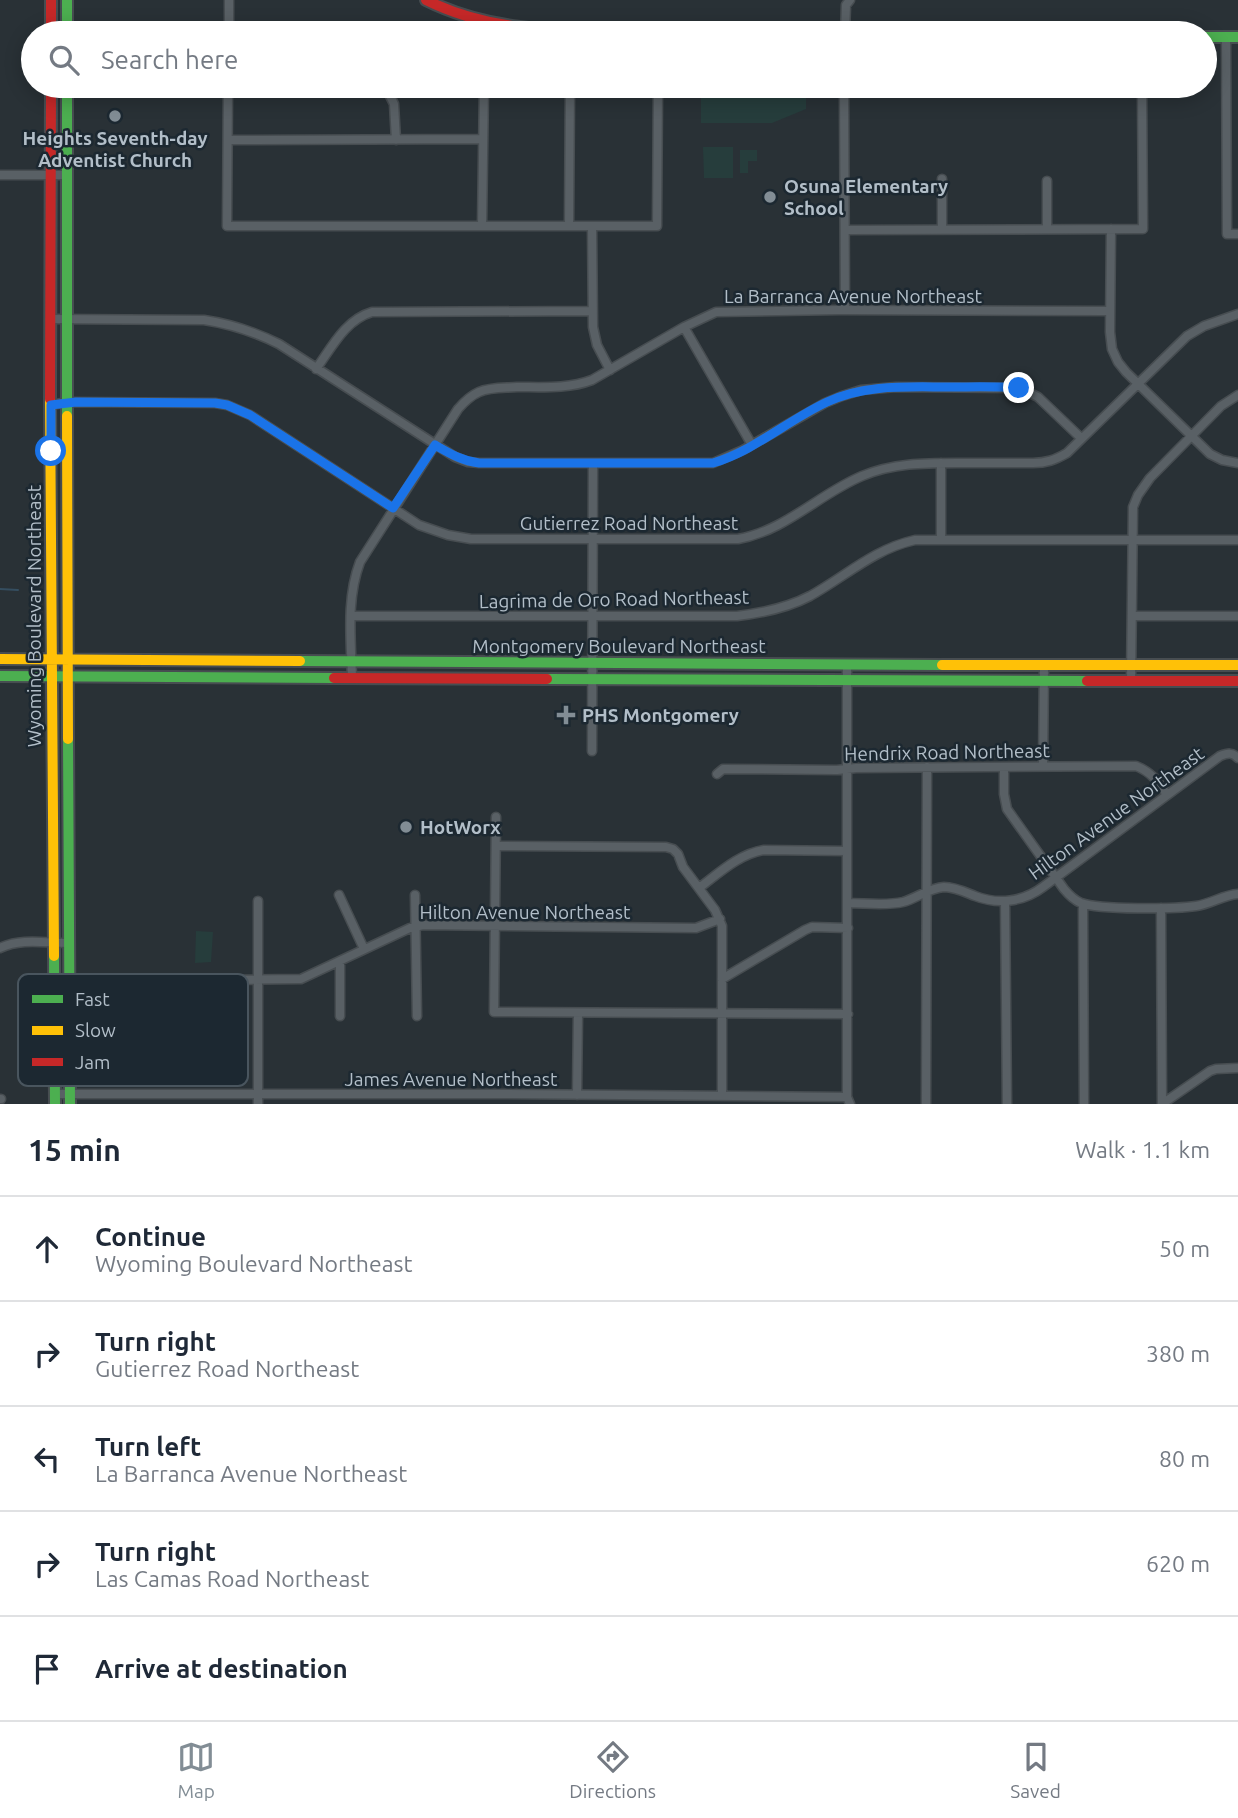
<!DOCTYPE html>
<html lang="en">
<head>
<meta charset="utf-8">
<style>
  body { margin:0; font-family:Ubuntu,sans-serif; background:#f2f2f3; color:#1f2937 }
  .stop { position:absolute; width:21px; height:21px; margin:-16px; border:5px solid #1a73e8; border-radius:50%; background:#fff }
  .stop.end { background:#1a73e8; border-color:#fff; box-shadow:0 2px 7px #0008 }
  .list { margin:0; padding:0; list-style:none }
  h2 { display:flex; justify-content:space-between; align-items:center; height:91px; margin:0; padding:0 28px; font-size:30px }
  h2 small { font-size:23px; font-weight:400; color:#747a83 }
  .list li { display:grid; grid-template-columns:46px 1fr auto; gap:21px; align-items:center; box-sizing:border-box; height:105px; padding:0 28px; border-top:2px solid #e0e1e3 }
  .list b { display:block; font-size:26px; white-space:nowrap }
  .list p { margin:0; font-size:23px; white-space:nowrap; color:#747a83 }
  .list em { font-size:23px; font-style:normal; color:#747a83 }
  .icon { flex:none; width:38px; height:38px; fill:none; stroke:currentColor; stroke-width:2; stroke-linecap:round; stroke-linejoin:round }
  .map { position:relative; flex:none; width:1238px; height:1104px; overflow:hidden }
  .search { position:absolute; background:#fff; box-shadow:0 4px 18px #0003; left:21px; right:21px; top:21px; height:77px; display:flex; align-items:center; gap:18px; box-sizing:border-box; padding:0 24px; border-radius:38px; color:#747a83; font-size:26px }
  .sheet { height:616px; background:#fff }
  nav { display:flex; justify-content:space-around; align-items:center; box-sizing:border-box; height:98px; border-top:2px solid #e0e1e3; background:#fff; font-size:19px; color:#747a83 }
  nav a { display:grid; justify-items:center; gap:4px }
  nav .on { color:#828d95 }
  .map>svg:first-child { display:block }
  .green { fill:#263d3c }
  .lines { fill:none; stroke-linecap:round; stroke-linejoin:round }
  .stream { stroke:#354e60; stroke-width:2 }
  .street-casing { stroke:#474d51; stroke-width:11 }
  .fast-casing { stroke:#474d51; stroke-width:14 }
  .slow-casing { stroke:#474d51; stroke-width:14 }
  .jam-casing { stroke:#474d51; stroke-width:14 }
  .street { stroke:#596065; stroke-width:8 }
  .fast { stroke:#4caf50; stroke-width:10 }
  .slow { stroke:#ffc107; stroke-width:10 }
  .jam { stroke:#c62828; stroke-width:10 }
  .route { stroke:#1a73e8; stroke-width:9 }
  .poi-dot { fill:#828d95; stroke:#1c2831; stroke-width:2.5 }
  .labels { text-anchor:middle; stroke-width:5; stroke-linejoin:round; paint-order:stroke }
  .poi-label { font-size:19px; font-weight:bold; fill:#b2bec8; stroke:#1c2831; text-anchor:start }
  .street-label { font-size:19px; fill:#b2bec8; stroke:#1c2831 }
  .key { fill:#1c2831; stroke:#49555e; stroke-width:2 }
  .key-label { font-size:19px; fill:#b2bec8 }
</style>
</head>
<body>
<div class="map">
<svg width="1238" height="1104" viewBox="0 0 1238 1104">
  <rect width="100%" height="100%" fill="#293136"/>
  <path class="green" d="M701,86H806V109L772,123H701Z
    M703,147H733V178H704Z
    M740,150H757V161H748V173H740Z
    M196,931L213,932L211,962L195,963Z"/>
  <g class="lines">
    <path class="stream" d="M0,589L18,590"/>
    <defs>
      <path id="street" d="M229,33V0
        M845,33L846,5L850,0
        M1226,37L1227,234H1238
        M228,86L227,226H657L658,86
        M385,86L394,104L396,140
        M844,86L845,310
        M844,89H1142L1143,229L845,230
        M228,140L483,139
        M0,175H66
        M942,179V229
        M1047,181V229
        M482,226L484,86
        M569,226L570,86
        M592,226L593,327L597,345L610,370
        M1111,229L1110,332L1112,349L1118,362L1126,372L1210,454L1222,460L1238,463
        M51,319L204,320C231,324 255,332 279,344L455,457L468,462L479,463H713L743,450L825,403L842,396L861,390L896,387L1019,388L1038,397L1081,438
        M684,327L752,445
        M316,369C332,347 345,320 372,312L592,311
        M51,405L68,402L215,403L227,405L250,415L419,525L448,535L471,539H738C785,531 819,494 862,476C893,463 924,463 957,463C983,463 1008,463 1033,463C1046,463 1055,460 1067,453L1187,336L1204,326L1238,314
        M941,463V539
        M351,616H737C763,613 787,608 810,596C846,576 874,549 915,540H1238
        M1132,616H1238
        M847,665V1097L850,1104
        M352,678C351,639 346,599 360,562L458,409C464,402 470,396 479,392C490,387 504,388 517,387C543,387 568,389 592,380L684,327L716,312L839,310L1110,311
        M1131,681L1133,507L1138,495L1150,478L1221,406L1238,395
        M592,751L593,464
        M1043,766L1044,666
        M1004,767V794L1007,809L1064,889C1069,895 1074,900 1081,903C1100,910 1175,909 1196,906C1211,904 1223,895 1238,894
        M717,774L723,769L837,770L856,768L1136,766C1151,772 1159,782 1167,795
        M496,817L494,1012L848,1014
        M496,846L666,847L673,849L678,854L683,867L715,910L722,926V1096
        M699,888C719,873 739,854 764,850L847,851
        M339,895L364,949
        M415,895L417,1016
        M258,901V1104
        M1005,901L1007,1104
        M848,903C865,903 886,906 903,902C917,898 929,888 944,887C955,887 965,892 975,896C998,905 1023,902 1043,887L1220,756C1228,753 1232,752 1238,758
        M1083,904L1084,1104
        M1161,908L1162,1104
        M0,948C21,938 45,943 68,943
        M340,961V1016
        M722,979L805,930L812,927L848,928
        M54,1012C83,1013 117,1017 143,1004C159,996 171,984 188,980L301,979L410,928L423,925L696,928L720,919
        M55,1094H499L847,1097
        M577,1095L578,1013
        M0,1099H1
        M926,1104L927,767
        M1162,1104L1210,1071L1216,1069L1238,1068"/>
      <path id="fast" d="M67,0V33
        M651,31H742L779,33
        M1205,37H1238
        M67,86V416
        M300,661L942,665
        M0,676L334,678
        M547,679L1087,681
        M68,739L70,1104
        M54,956L55,1104"/>
      <path id="slow" d="M50,399L54,956
        M67,416L68,739
        M0,659L300,661
        M942,665H1238"/>
      <path id="jam" d="M51,0V33
        M426,0C498,36 572,30 651,31
        M50,399L51,86
        M334,678L547,679
        M1087,681H1238"/>
    </defs>
    <use href="#street" class="street-casing"/>
    <use href="#fast" class="fast-casing"/>
    <use href="#slow" class="slow-casing"/>
    <use href="#jam" class="jam-casing"/>
    <use href="#street" class="street"/>
    <use href="#fast" class="fast"/>
    <use href="#slow" class="slow"/>
    <use href="#jam" class="jam"/>
  </g>
  <g class="lines">
    <path class="route" d="M51,451V405L76,402L215,403L227,405L250,415L393,508L435,445C449,453 462,461 479,463H713C754,451 788,420 827,402C865,384 907,387 949,387C972,387 996,386 1019,388"/>
  </g>
  <g class="poi-dot">
    <circle cx="115" cy="116" r="7"/>
    <circle cx="770" cy="197" r="7"/>
    <path d="M562.5 704.5h7v7h7v7h-7v7h-7v-7h-7v-7h7z"/>
    <circle cx="406" cy="827" r="7"/>
  </g>
  <g class="labels">
    <g class="poi-label">
      <text x="115" y="145" text-anchor="middle">Heights Seventh-day<tspan x="115" dy="22">Adventist Church</tspan></text>
      <text x="784" y="193">Osuna Elementary<tspan x="784" dy="22">School</tspan></text>
      <text x="582" y="722">PHS Montgomery</text>
      <text x="420" y="834">HotWorx</text>
    </g>
    <g class="street-label">
      <text x="853" y="303">La Barranca Avenue Northeast</text>
      <text x="629" y="530">Gutierrez Road Northeast</text>
      <text transform="translate(614 599) rotate(-1)" y="7">Lagrima de Oro Road Northeast</text>
      <text transform="translate(34 616) rotate(-90)" y="7">Wyoming Boulevard Northeast</text>
      <text x="619" y="653">Montgomery Boulevard Northeast</text>
      <text transform="translate(947 752) rotate(-1)" y="7">Hendrix Road Northeast</text>
      <text transform="translate(1116 813) rotate(-36)" y="7">Hilton Avenue Northeast</text>
      <text x="525" y="919">Hilton Avenue Northeast</text>
      <text x="451" y="1086">James Avenue Northeast</text>
    </g>
  </g>
  <rect x="18" y="974" width="230" height="112" rx="10" class="key"/>
  <rect x="32" y="995" width="31" height="8" fill="#4caf50"/>
  <rect x="32" y="1026" width="31" height="9" fill="#ffc107"/>
  <rect x="32" y="1058" width="31" height="8" fill="#c62828"/>
  <g class="key-label">
    <text x="75" y="1006">Fast</text>
    <text x="75" y="1037">Slow</text>
    <text x="75" y="1069">Jam</text>
  </g>
</svg>
<div class="stop" style="left:51px;top:451px"></div>
<div class="stop end" style="left:1019px;top:388px"></div>
<div class="search"><svg class="icon" aria-label="search" viewBox="0 0 24 24"><circle cx="10" cy="10" r="6"/><path d="M15 15l6 6"/></svg>Search here</div>
</div>
<section class="sheet">
<h2>15 min<small>Walk · 1.1 km</small></h2>
<ul class="list">
<li><svg class="icon" aria-label="ahead" viewBox="0 0 24 24"><path d="M12 20V5M6 11l6-6 6 6"/></svg><div><b>Continue</b><p>Wyoming Boulevard Northeast</p></div><em>50 m</em></li>
<li><svg class="icon" aria-label="right" viewBox="0 0 24 24"><path d="M7 20v-9h11M14 6l5 5-5 5"/></svg><div><b>Turn right</b><p>Gutierrez Road Northeast</p></div><em>380 m</em></li>
<li><svg class="icon" aria-label="left" viewBox="0 0 24 24"><path d="M17 20v-9H6M10 6l-5 5 5 5"/></svg><div><b>Turn left</b><p>La Barranca Avenue Northeast</p></div><em>80 m</em></li>
<li><svg class="icon" aria-label="right" viewBox="0 0 24 24"><path d="M7 20v-9h11M14 6l5 5-5 5"/></svg><div><b>Turn right</b><p>Las Camas Road Northeast</p></div><em>620 m</em></li>
<li><svg class="icon" aria-label="arrive" viewBox="0 0 24 24"><path d="M6 21V4h12l-3 4 3 4H6"/></svg><div><b>Arrive at destination</b></div></li>
</ul>
</section>
<nav>
<a class="on"><svg class="icon" aria-label="map" viewBox="0 0 24 24"><path d="M3 6l6-2 6 2 6-2v14l-6 2-6-2-6 2zM9 4v14M15 6v14"/></svg>Map</a>
<a><svg class="icon" aria-label="directions" viewBox="0 0 24 24"><path d="M12 3l9 9-9 9-9-9zM9 14v-3h6M13 9l2 2-2 2"/></svg>Directions</a>
<a><svg class="icon" aria-label="saved" viewBox="0 0 24 24"><path d="M7 4h10v16l-5-4-5 4z"/></svg>Saved</a>
</nav>
</body>
</html>
